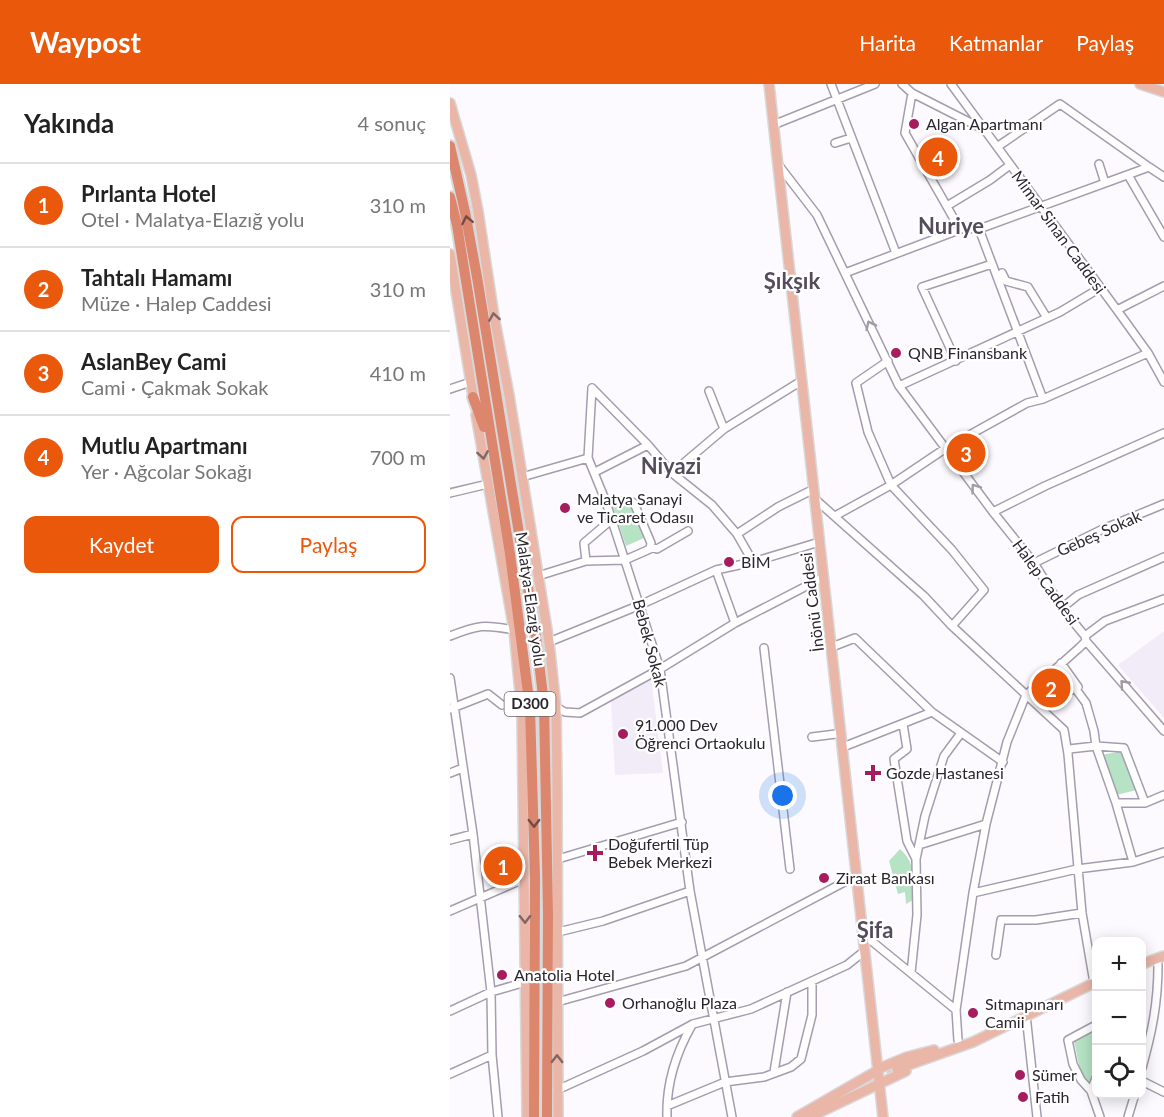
<!DOCTYPE html>
<html lang="tr">
<head>
<meta charset="utf-8">
<style>
  body { margin:0; font-family:Lato,sans-serif; background:#f6f6f6; color:#222 }
  .controls { position:absolute; right:18px; bottom:18px; display:grid; overflow:hidden; border-radius:12px; box-shadow:0 3px 15px #0003 }
  .controls button { width:54px; height:54px; display:grid; place-items:center; padding:0; border:0; border-bottom:2px solid #e0e0e0; background:#fff; color:#222; font:30px sans-serif }
  .you { position:absolute; left:333px; top:712px; width:21px; height:21px; margin:-15px; border:4px solid #fff; border-radius:50%; background:#1a73e8; box-shadow:0 0 0 9px #1a73e833 }
  .badge { display:grid; place-items:center; width:39px; height:39px; border-radius:50%; background:#ea580c; color:#fff; font-size:20px; font-weight:700 }
  .pin { position:absolute; translate:-50% -50%; border:3px solid #fff; box-shadow:0 2px 6px #0006 }
  .list { margin:0; padding:0; list-style:none }
  h2 { display:flex; justify-content:space-between; align-items:center; height:78px; margin:0; padding:0 24px; font-size:26px }
  h2 small { font-size:20px; font-weight:400; color:#767676 }
  .list li { display:grid; grid-template-columns:39px 1fr auto; gap:18px; align-items:center; box-sizing:border-box; height:84px; padding:0 24px; border-top:2px solid #e0e0e0 }
  .list b { display:block; font-size:22px; white-space:nowrap }
  .list p { margin:0; font-size:20px; white-space:nowrap; color:#767676 }
  .list em { font-size:20px; font-style:normal; color:#767676 }
  .actions { display:flex; gap:12px; padding:18px 24px }
  .actions a { flex:1; padding:14px 0; border:2px solid #ea580c; border-radius:12px; text-align:center; font-size:21px; color:#ea580c }
  .actions .main { background:#ea580c; color:#fff }
  .icon { flex:none; width:33px; height:33px; fill:none; stroke:currentColor; stroke-width:2; stroke-linecap:round; stroke-linejoin:round }
  .map { position:relative; flex:none; width:714px; height:1033px; overflow:hidden }
  header { display:flex; align-items:center; gap:36px; box-sizing:border-box; height:84px; padding:0 30px; background:#ea580c; color:#fff }
  header strong { font-size:28px }
  nav { display:flex; gap:33px; margin-inline-start:auto; font-size:21px }
  main { display:flex }
  aside { flex:1; background:#fff }
  .map>svg:first-child { display:block }
  .built { fill:#f1ecf7 }
  .green { fill:#b6e3c4 }
  .lines { fill:none; stroke-linecap:round; stroke-linejoin:round }
  .major-tunnel { stroke:#d2cfd4; stroke-width:9; stroke-dasharray:9 4.5; stroke-linecap:butt }
  .minor-casing { stroke:#a59caf; stroke-width:10 }
  .major-casing { stroke:#d8d8d9; stroke-width:12 }
  .highway-casing { stroke:#d8d8d9; stroke-width:14 }
  .minor { stroke:#fff; stroke-width:7 }
  .major { stroke:#eab6a7; stroke-width:9 }
  .highway { stroke:#dc866d; stroke-width:10 }
  .oneway { stroke:#714c47 }
  .oneway2 { stroke:#806664 }
  .oneway3 { stroke:#9f9da0 }
  .poi-dot { fill:#a71b5f; stroke:#fff; stroke-width:2 }
  .labels { text-anchor:middle; stroke-width:4.5; stroke-linejoin:round; paint-order:stroke }
  .shield { fill:#fff; stroke:#69666c; stroke-width:1.5 }
  .shield-label { font-size:15px; font-weight:bold; fill:#29252d }
  .poi-label { font-size:16px; fill:#29252d; stroke:#fff; text-anchor:start }
  .street-label { font-size:16px; fill:#29252d; stroke:#fff }
  .district-label { font-size:22px; font-weight:bold; fill:#544b5c; stroke:#fff }
</style>
</head>
<body>
<header>
<strong>Waypost</strong>
<nav><a>Harita</a><a>Katmanlar</a><a>Paylaş</a></nav>
</header>
<main>
<aside>
<h2>Yakında<small>4 sonuç</small></h2>
<ul class="list">
<li><span class="badge">1</span><div><b>Pırlanta Hotel</b><p>Otel · Malatya-Elazığ yolu</p></div><em>310 m</em></li>
<li><span class="badge">2</span><div><b>Tahtalı Hamamı</b><p>Müze · Halep Caddesi</p></div><em>310 m</em></li>
<li><span class="badge">3</span><div><b>AslanBey Cami</b><p>Cami · Çakmak Sokak</p></div><em>410 m</em></li>
<li><span class="badge">4</span><div><b>Mutlu Apartmanı</b><p>Yer · Ağcolar Sokağı</p></div><em>700 m</em></li>
</ul>
<div class="actions"><a class="main">Kaydet</a><a>Paylaş</a></div>
</aside>
<div class="map">
<svg width="714" height="1033" viewBox="0 0 714 1033">
  <rect width="100%" height="100%" fill="#fcfafe"/>
  <path class="built" d="M714,547V634L668,581Z
    M201,594L213,689L165,691L161,617Z"/>
  <path class="green" d="M180,415L194,454L176,462L161,417Z
    M673,667L687,706L666,711L651,671Z
    M450,765C466,778 463,797 463,816L456,820L455,808L448,810L439,777Z
    M646,944V988L640,1001C629,992 628,972 624,958L630,951Z"/>
  <g class="lines">
    <path class="major-tunnel" d="M401,1008L447,985"/>
    <defs>
      <path id="minor" d="M381,0L446,169
        M452,0L462,9L533,45
        M501,0L667,226L698,269L714,298
        M462,9L455,49L504,135L514,144
        M323,41L425,0
        M385,59L401,54
        M547,63L610,20L699,83
        M327,79L367,131L449,302L543,428L584,479L612,524L635,552
        M649,80L655,99
        M678,91L714,153
        M497,122L540,96L560,81
        M529,145L593,315
        M395,189L514,144L529,145L699,83L714,93
        M552,189L556,197L578,203L597,234
        M667,226L714,202
        M438,277L406,299L418,348L441,401L502,466L534,506L502,542
        M506,277L472,203L542,180
        M449,302L610,228L650,204
        M142,304L138,374L156,418L210,585L240,807L282,1033
        M142,304L198,361L222,389L274,345
        M0,305L21,298
        M259,307L274,345L348,299
        M145,388L198,361
        M222,389L262,421L287,450L303,478L366,459
        M72,393L138,374
        M0,409L38,400
        M365,415L474,512L502,542L614,646L618,670L632,829L644,899
        M543,428L595,402L714,349
        M385,432L441,401L496,364L577,319L593,315L698,269
        M287,450L328,423L360,407
        M200,463L207,465L238,447
        M136,477L175,476L200,465L201,459L184,419L180,417L156,418
        M584,479L653,445L714,420
        M266,486L285,539
        M88,492L136,477L134,459L161,436
        M612,524L628,511L714,473
        M0,552C28,541 34,540 64,546
        M635,552L655,537L714,515
        M636,557L714,647
        M99,558L190,521L266,486L303,478
        M382,563L405,554L482,628L553,678
        M314,564L340,785
        M611,579L628,603L625,604L636,619L644,647L646,662L666,719L683,778
        M0,594L23,750L0,756
        M106,623L115,628L130,629L210,585L285,539L370,495
        M592,624L608,613L625,604
        M0,625L38,610L52,621
        M453,640L457,665L444,675L457,757L466,775
        M362,653L386,650
        M393,663L482,628
        M618,670L619,665L646,662L674,664L695,719
        M0,689L13,684
        M666,719H695L714,711
        M469,761L536,740
        M108,775L232,738
        M523,809L627,785L683,778L714,768
        M0,827L74,795
        M108,848L153,837L240,807
        M413,850L506,926
        M546,871L551,836H586L632,829
        M461,889L467,831L466,775L475,732L494,672L511,649
        M107,918L236,882L402,794
        M0,927L41,908L76,898
        M576,931L587,1033
        M646,941L618,956L623,980L631,996L641,1007L650,1033
        M508,956L506,926L523,809L536,740L557,658L576,611L629,564L636,557L635,552
        M42,971L48,1033
        M692,984C702,948 708,919 708,881
        M324,988L337,908
        M0,990L42,971L41,908L23,750
        M692,997L714,1008
        M107,1006L193,967L243,940L301,925L397,881L412,869
        M641,1007L646,994
        M217,1022L275,998L314,993L341,983L351,975L362,931V897
        M217,1033C216,1001 226,969 242,941
        M678,1033L685,1010"/>
      <path id="major" d="M319,0L433,1033
        M690,0L714,8
        M0,19L21,91L28,127L44,232L59,311L99,558L106,623L107,699L108,1033
        M0,170L24,318
        M26,331L64,546L72,630L77,1033
        M692,880L714,872
        M428,985L457,973L484,966
        M447,985L523,958L646,898
        M347,1033L425,988
        M360,1033L456,987"/>
      <path id="highway" d="M0,62L15,128L27,193L86,553L94,620L98,829L97,1033
        M0,113L7,141L60,470L80,624L85,793L84,1033
        M23,313L34,343"/>
    </defs>
    <use href="#minor" class="minor-casing"/>
    <use href="#major" class="major-casing"/>
    <use href="#highway" class="highway-casing"/>
    <use href="#minor" class="minor"/>
    <use href="#major" class="major"/>
    <use href="#highway" class="highway"/>
  </g>
  <defs><path id="oneway-chevron" d="M-2-3.5L2.5 0L-2 3.5" fill="none" stroke-width="1.6" stroke-linecap="round" stroke-linejoin="round" transform="scale(1.5)"/></defs>
  <g class="oneway">
    <use href="#oneway-chevron" transform="translate(17 136) rotate(-101)"/>
    <use href="#oneway-chevron" transform="translate(84 739) rotate(89)"/>
  </g>
  <g class="oneway2">
    <use href="#oneway-chevron" transform="translate(44 233) rotate(-99)"/>
    <use href="#oneway-chevron" transform="translate(33 371) rotate(81)"/>
    <use href="#oneway-chevron" transform="translate(75 835) rotate(89)"/>
    <use href="#oneway-chevron" transform="translate(107 975) rotate(-90)"/>
  </g>
  <g class="oneway3">
    <use href="#oneway-chevron" transform="translate(420 241) rotate(-116)"/>
    <use href="#oneway-chevron" transform="translate(525 404) rotate(-126)"/>
    <use href="#oneway-chevron" transform="translate(674 600) rotate(-132)"/>
  </g>
  <g class="poi-dot">
    <circle cx="464" cy="40" r="6"/>
    <circle cx="446" cy="269" r="6"/>
    <circle cx="115" cy="424" r="6"/>
    <circle cx="279" cy="478" r="6"/>
    <circle cx="173" cy="650" r="6"/>
    <path d="M420 680h6v6h6v6h-6v6h-6v-6h-6v-6h6z"/>
    <path d="M142 760h6v6h6v6h-6v6h-6v-6h-6v-6h6z"/>
    <circle cx="374" cy="794" r="6"/>
    <circle cx="52" cy="891" r="6"/>
    <circle cx="160" cy="919" r="6"/>
    <circle cx="523" cy="929" r="6"/>
    <circle cx="570" cy="991" r="6"/>
    <circle cx="573" cy="1013" r="6"/>
  </g>
  <g class="labels">
    <rect class="shield" x="54.5" y="608" width="51" height="24" rx="4.5"/>
    <g class="shield-label">
      <text x="80" y="625">D300</text>
    </g>
    <g class="poi-label">
      <text x="476" y="46">Algan Apartmanı</text>
      <text x="458" y="275">QNB Finansbank</text>
      <text x="127" y="421">Malatya Sanayi<tspan x="127" dy="18">ve Ticaret Odasıı</tspan></text>
      <text x="291" y="484">BİM</text>
      <text x="185" y="647">91.000 Dev<tspan x="185" dy="18">Öğrenci Ortaokulu</tspan></text>
      <text x="436" y="695">Gozde Hastanesi</text>
      <text x="158" y="766">Doğufertil Tüp<tspan x="158" dy="18">Bebek Merkezi</tspan></text>
      <text x="386" y="800">Ziraat Bankası</text>
      <text x="64" y="897">Anatolia Hotel</text>
      <text x="172" y="925">Orhanoğlu Plaza</text>
      <text x="535" y="926">Sıtmapınarı<tspan x="535" dy="18">Camii</tspan></text>
      <text x="582" y="997">Sümer</text>
      <text x="585" y="1019">Fatih</text>
    </g>
    <g class="street-label">
      <text transform="translate(609 148) rotate(54)" y="6">Mimar Sinan Caddesi</text>
      <text transform="translate(649 449) rotate(-24)" y="6">Gebeş Sokak</text>
      <text transform="translate(596 498) rotate(54)" y="6">Halep Caddesi</text>
      <text transform="translate(81 515) rotate(82)" y="6">Malatya-Elazığ yolu</text>
      <text transform="translate(362 518) rotate(-97)" y="6">İnönü Caddesi</text>
      <text transform="translate(200 559) rotate(75)" y="6">Bebek Sokak</text>
    </g>
    <g class="district-label">
      <text x="501" y="150">Nuriye</text>
      <text x="342" y="205">Şıkşık</text>
      <text x="221" y="390">Niyazi</text>
      <text x="425" y="854">Şifa</text>
    </g>
  </g>
</svg>
<div class="controls">
<button>+</button>
<button>−</button>
<button><svg class="icon" aria-label="locate" viewBox="0 0 24 24"><circle cx="12" cy="12" r="6"/><path d="M12 2v4M12 18v4M2 12h4M18 12h4"/></svg></button>
</div>
<div class="you"></div>
<div class="pin badge" style="left:53px;top:782px">1</div>
<div class="pin badge" style="left:601px;top:604px">2</div>
<div class="pin badge" style="left:516px;top:369px">3</div>
<div class="pin badge" style="left:488px;top:73px">4</div>
</div>
</main>
</body>
</html>
